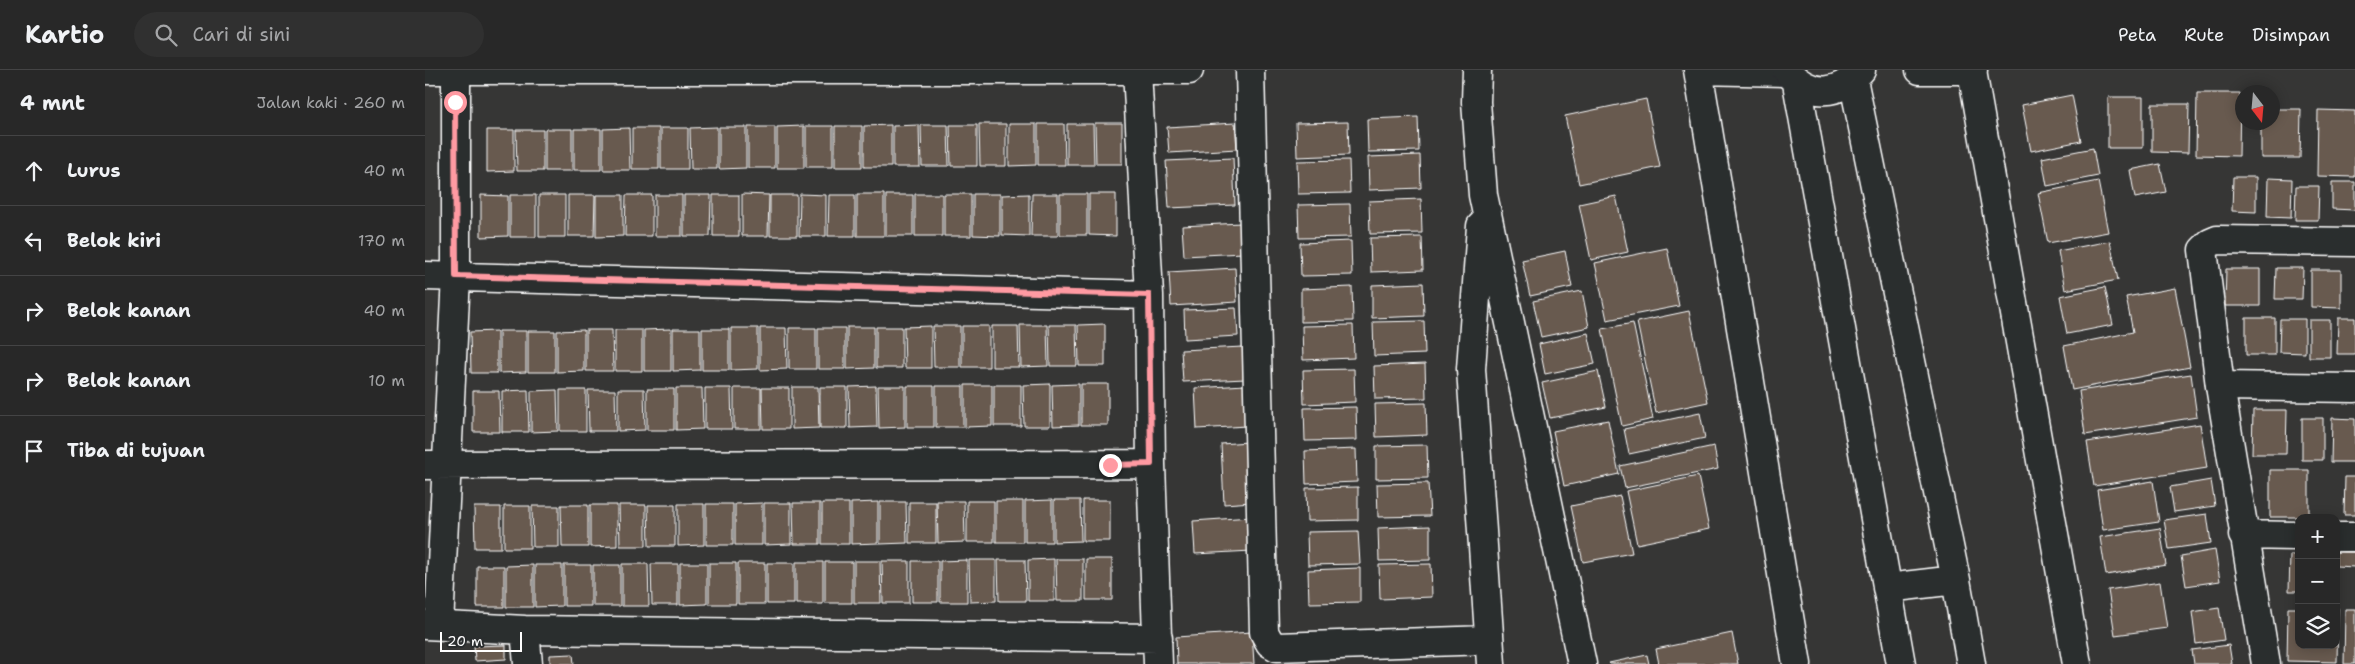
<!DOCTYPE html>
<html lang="id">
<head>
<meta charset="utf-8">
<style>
  body { margin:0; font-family:"Shantell Sans",sans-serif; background:#303030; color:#f1f3f6 }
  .controls { position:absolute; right:15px; bottom:15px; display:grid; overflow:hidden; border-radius:10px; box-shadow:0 2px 12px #0003 }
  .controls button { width:45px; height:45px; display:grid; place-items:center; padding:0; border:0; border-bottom:1px solid #444445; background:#282828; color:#f1f3f6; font:25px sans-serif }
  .compass { position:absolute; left:1810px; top:15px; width:45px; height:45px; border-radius:50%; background:#282828; box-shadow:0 2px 12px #0003; rotate:164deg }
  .scale { position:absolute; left:15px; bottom:12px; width:82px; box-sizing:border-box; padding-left:5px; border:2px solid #fff; border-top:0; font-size:14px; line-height:18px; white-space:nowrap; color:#fff; -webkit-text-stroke:4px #2a2d2e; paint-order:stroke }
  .stop { position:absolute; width:15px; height:15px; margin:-11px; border:4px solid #ff9aa2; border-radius:50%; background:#fff }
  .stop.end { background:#ff9aa2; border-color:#fff; box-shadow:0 1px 5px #0008 }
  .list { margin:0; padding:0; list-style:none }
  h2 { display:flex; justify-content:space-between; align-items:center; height:65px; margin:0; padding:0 20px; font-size:21px }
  h2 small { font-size:16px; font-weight:400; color:#a5a6a8 }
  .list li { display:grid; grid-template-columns:32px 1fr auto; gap:15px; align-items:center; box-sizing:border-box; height:70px; padding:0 20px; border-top:1px solid #444445 }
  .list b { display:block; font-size:19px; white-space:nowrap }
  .list em { font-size:16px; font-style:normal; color:#a5a6a8 }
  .icon { flex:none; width:28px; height:28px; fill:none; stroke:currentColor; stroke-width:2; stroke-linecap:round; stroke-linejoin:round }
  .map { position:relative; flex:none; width:1930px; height:594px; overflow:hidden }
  header { display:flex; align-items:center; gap:30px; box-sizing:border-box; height:70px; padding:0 25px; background:#282828; border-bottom:1px solid #444445 }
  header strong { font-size:24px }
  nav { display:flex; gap:28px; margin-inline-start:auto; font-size:18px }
  .search { width:350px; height:45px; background:#303030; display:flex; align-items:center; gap:12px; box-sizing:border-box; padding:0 18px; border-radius:28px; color:#a5a6a8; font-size:19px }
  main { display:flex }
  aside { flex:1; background:#282828 }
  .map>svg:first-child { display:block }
  .building { fill:#685a50; stroke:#fff }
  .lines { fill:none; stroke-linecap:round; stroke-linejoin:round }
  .street-casing { stroke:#fff; stroke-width:31 }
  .secondary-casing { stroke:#fff; stroke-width:31 }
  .street { stroke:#2a2d2e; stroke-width:28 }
  .secondary { stroke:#2a2d2e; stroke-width:28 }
  .route { stroke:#ff9aa2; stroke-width:6 }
</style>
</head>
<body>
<header>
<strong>Kartio</strong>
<div class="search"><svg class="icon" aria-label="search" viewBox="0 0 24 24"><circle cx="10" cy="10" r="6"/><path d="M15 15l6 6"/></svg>Cari di sini</div>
<nav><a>Peta</a><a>Rute</a><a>Disimpan</a></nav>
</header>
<main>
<aside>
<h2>4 mnt<small>Jalan kaki · 260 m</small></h2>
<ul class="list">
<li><svg class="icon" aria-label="ahead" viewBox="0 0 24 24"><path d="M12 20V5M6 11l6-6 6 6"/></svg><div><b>Lurus</b></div><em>40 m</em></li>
<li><svg class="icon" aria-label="left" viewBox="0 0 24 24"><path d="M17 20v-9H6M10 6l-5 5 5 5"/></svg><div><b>Belok kiri</b></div><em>170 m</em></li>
<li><svg class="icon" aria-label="right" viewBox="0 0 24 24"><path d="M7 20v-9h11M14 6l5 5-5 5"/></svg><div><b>Belok kanan</b></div><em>40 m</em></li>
<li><svg class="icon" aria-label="right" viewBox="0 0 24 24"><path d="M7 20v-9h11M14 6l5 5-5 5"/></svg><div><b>Belok kanan</b></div><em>10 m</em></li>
<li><svg class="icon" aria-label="arrive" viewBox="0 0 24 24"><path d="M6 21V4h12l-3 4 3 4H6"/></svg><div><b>Tiba di tujuan</b></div></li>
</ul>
</aside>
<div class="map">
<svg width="1930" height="594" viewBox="0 0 1930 594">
  <rect width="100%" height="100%" fill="#363635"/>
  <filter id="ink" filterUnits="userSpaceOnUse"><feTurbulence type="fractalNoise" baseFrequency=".02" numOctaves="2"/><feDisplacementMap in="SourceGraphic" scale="10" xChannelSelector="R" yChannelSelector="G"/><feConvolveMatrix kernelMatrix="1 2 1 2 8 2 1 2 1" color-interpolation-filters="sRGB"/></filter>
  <g filter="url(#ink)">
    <path class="building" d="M1772,23H1815L1814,86L1771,85Z
      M1647,25L1656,71L1606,81L1597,35Z
      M1683,27H1718V78H1683Z
      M1221,29L1235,97L1154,114L1140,46Z
      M1727,34H1764L1763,83L1727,82Z
      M1848,39H1876L1875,88H1836V52H1848Z
      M1893,40L1930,41V107L1892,106Z
      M993,47L994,81L943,82L942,49Z
      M923,52L924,85L872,87L871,53Z
      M670,53H697V94H671Z
      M810,53L812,79L744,83L742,57Z
      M554,54H581V96H555Z
      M584,54H611V95L584,96Z
      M613,54H639L640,95H613Z
      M642,54H668L669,95H642Z
      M466,55V97H439V56Z
      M494,55L495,97H468V56Z
      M496,55H523L524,96H497Z
      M525,55H552V96H526Z
      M379,56V98H352V57Z
      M381,56H408V97H381Z
      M410,56H437V97H410Z
      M292,57V99H266L265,58Z
      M294,57H321V98L294,99Z
      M323,57H350V98H323Z
      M204,58L205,100H178V59Z
      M207,58H234V99H207Z
      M236,58H263V99H236Z
      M120,59H147V101H120Z
      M149,59H176V100H149Z
      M62,60H89V101L62,102Z
      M91,60H118V101H92Z
      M1668,78L1673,106L1622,116L1617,88Z
      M995,85L996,118L944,120L943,87Z
      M808,88L810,135L744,138L741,91Z
      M924,90L925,123L873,124L872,91Z
      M1735,94L1741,122L1710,128L1705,100Z
      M1808,107H1831V142L1807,141Z
      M1843,108L1867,109L1866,148L1842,147Z
      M1673,111L1683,162L1623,173L1613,123Z
      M1907,112H1930V140L1907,139Z
      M1871,116H1894L1893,150H1870Z
      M317,124L344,125L343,166H317Z
      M375,124L401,125V166H374Z
      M432,124H459V166H432Z
      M490,124H517V166H490Z
      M519,124H546V166H519Z
      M548,124H575V166L548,165Z
      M604,124V166L577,165V125Z
      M607,124H633V166H606Z
      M635,124H662V165H635Z
      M664,124H691V166L664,165Z
      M56,125L83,126V166L56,167Z
      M85,125H111V167H85Z
      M114,125H140V167H114Z
      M143,125H170L169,166H143Z
      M171,125H198V166L171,167Z
      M201,125H227V166H200Z
      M230,125H257V166H230Z
      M259,125H286L285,166H259Z
      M288,125H314V166H288Z
      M345,125H372V166H345Z
      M404,125H430V166H403Z
      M461,125H488V166H461Z
      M1191,126L1203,182L1166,190L1154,134Z
      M996,129L997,163L945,164L944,131Z
      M925,134L926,167L874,168L873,135Z
      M816,153L818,183L759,186L757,156Z
      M997,167L998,200L946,202L945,168Z
      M926,171L927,205L876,206L875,173Z
      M1685,171L1693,210L1640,220L1633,181Z
      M1242,178L1254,236L1182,250L1170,193Z
      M1140,181L1147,217L1105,226L1097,190Z
      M810,198L812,232L746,236L744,202Z
      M1851,198H1878L1877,229H1850Z
      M1801,199H1835V236H1800Z
      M1886,200H1916V238L1886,237Z
      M998,213L999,246L947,248V215Z
      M927,217L928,251L876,252V219Z
      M1680,217L1688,255L1642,264L1635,226Z
      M1750,218L1765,297L1647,320L1639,276L1708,262L1701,227Z
      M1157,221L1164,257L1116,267L1108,231Z
      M811,238L813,266L760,269L759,240Z
      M1264,241L1283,332L1231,343L1212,252Z
      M1821,248H1850V285H1821Z
      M1913,248H1930V284H1912Z
      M1855,249H1880V283L1854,282Z
      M1884,250H1905V287H1884Z
      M999,251L1000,284L949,286L948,252Z
      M1208,253L1228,349L1197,356L1177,259Z
      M680,254V296H654L653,255Z
      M595,255H622L623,296L596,297Z
      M624,255H651L652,296H625Z
      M928,255L929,288L878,290L877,256Z
      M506,256V298H480L479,257Z
      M508,256H535V297H509Z
      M537,256H564V297H537Z
      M567,256H593L594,297H567Z
      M422,257H449V298L422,299Z
      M451,257H477V298H451Z
      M306,258H333V299L306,300Z
      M335,258H361L362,299L335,300Z
      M364,258H391V299H364Z
      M393,258H420V299H393Z
      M246,259V301H219V260Z
      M248,259H275V300L248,301Z
      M277,259H304V300H277Z
      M159,260V301L132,302V261Z
      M161,260H187L188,301H161Z
      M190,260H217V301H190Z
      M72,261V303H46L45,262Z
      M74,261H101V302L74,303Z
      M103,261H130V302H103Z
      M1163,263L1170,294L1120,304L1114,274Z
      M818,277L820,309L758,312L756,280Z
      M1000,294L1001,328L950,329L949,296Z
      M929,299L930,332L879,334L878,300Z
      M1173,301L1181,337L1125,348L1117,313Z
      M1766,304L1772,347L1660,365L1654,321Z
      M625,314V356H599L598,315Z
      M654,314V355L628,356L627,315Z
      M656,314H683V355H656Z
      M540,315H567V356L540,357Z
      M569,315H596V356H569Z
      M820,315L822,356L772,359L770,318Z
      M451,316L452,357L425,358L424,317Z
      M453,316H480V357L454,358Z
      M482,316H509V357H482Z
      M511,316H538V357H511Z
      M367,317H393L394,358L367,359Z
      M395,317H422V358H395Z
      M251,318H277L278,359L251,360Z
      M280,318H306L307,359H280Z
      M309,318H336V359H309Z
      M337,318H364V359H338Z
      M193,319H219L220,360L193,361Z
      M222,319H249V360H222Z
      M103,320L104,362H77V321Z
      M132,320L133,361L106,362V321Z
      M135,320H161V361H135Z
      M163,320H190L191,361H164Z
      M48,321H74L75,362H48Z
      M1001,333L1002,365L951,367L950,334Z
      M931,337L932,370L880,371L879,338Z
      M1828,340H1862L1861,384H1827Z
      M1275,343L1280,368L1204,384L1199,359Z
      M1877,348H1898V390H1877Z
      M1907,348L1930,349V392H1906Z
      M1183,350L1194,404L1139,416L1128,361Z
      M1775,354L1782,398L1669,416L1662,372Z
      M823,372L827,432L799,434L796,374Z
      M1002,375L1003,408L951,409V376Z
      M1289,376L1293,399L1200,418L1195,396Z
      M931,379L932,412L881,414L880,381Z
      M1845,400H1884V447H1845Z
      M1273,406L1284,459L1212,474L1201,421Z
      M1920,407H1930V445H1919Z
      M1786,410L1790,436L1749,442L1745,417Z
      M1728,411L1734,452L1678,460L1672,420Z
      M1003,413L1005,446L953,447L952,414Z
      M933,417V450L882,451L881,418Z
      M1195,426L1207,483L1158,492L1146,436Z
      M627,430V472H600V431Z
      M629,430H655L656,471L629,472Z
      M658,430H685V471H658Z
      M512,431H539L540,472L513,473Z
      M542,431H569V472H542Z
      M571,431H598V472H571Z
      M453,432V473L426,474V433Z
      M455,432H481L482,473L455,474Z
      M484,432H511V473H484Z
      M337,433V475H310V434Z
      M339,433H366V474L339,475Z
      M368,433H395V474H369Z
      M397,433H424V474H397Z
      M253,434H279V475L253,476Z
      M281,434H308V475H281Z
      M136,435H163V477H137Z
      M165,435H192V476L165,477Z
      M194,435H221V476H195Z
      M223,435H250V476H224Z
      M79,436H105V478H79Z
      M107,436H134V477H108Z
      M49,437H76V478H50Z
      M1782,444L1786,473L1744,479L1739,450Z
      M826,447L827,481L770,484L768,451Z
      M1005,456V490L954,491L953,458Z
      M1735,458L1741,495L1681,505L1675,467Z
      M933,461L935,494L883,495L882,462Z
      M1790,480L1795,511L1761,516L1756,486Z
      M1911,482H1930V497L1911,496Z
      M1865,485H1874V521H1864Z
      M629,489V531H603V490Z
      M631,489H658V531H632Z
      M661,489H687V530H661Z
      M542,490V532H515V491Z
      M544,490H571V531L545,532Z
      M573,490H600L601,531H574Z
      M429,491H455L456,533H429Z
      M457,491H484V533H458Z
      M487,491H513V532H487Z
      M371,492H398V534H371Z
      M400,492H427V533H400Z
      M255,493H282V534L255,535Z
      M284,493H311V534H284Z
      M313,493H340V534H313Z
      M342,493H369V534H342Z
      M197,494H223L224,536H197Z
      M226,494H253V535H227Z
      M1006,494L1007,527L955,529L954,495Z
      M108,495V537H81V496Z
      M110,495H137V536L110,537Z
      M139,495H166V536H139Z
      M168,495H195V536H168Z
      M52,496H79V537H52Z
      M935,498V532L884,533L883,500Z
      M1735,512L1742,558L1690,565L1683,520Z
      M1794,538L1799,570L1771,574L1767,542Z
      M1863,538H1874V575H1911L1913,538L1912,592L1862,591Z
      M1920,539H1930V594H1919Z
      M827,562L829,594H752L751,567Z
      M1307,563L1313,594H1234L1231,579Z
      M81,575V589L50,591L49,576Z
      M1804,575L1807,594H1769L1767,580Z
      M148,584L149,594H125V585Z
      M1222,585L1224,594H1185L1184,593Z"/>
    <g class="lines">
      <defs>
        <path id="street" d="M0,0H764
          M712,0L724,225L726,394L733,594
          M825,0L839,562L845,573L852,577L1064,570
          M1052,0L1051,32L1058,125L1157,594
          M1273,0L1372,594
          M1274,0L1362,2
          M1495,0H1548
          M1547,1L1652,594
          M1056,156L1046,299L1066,594
          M0,206L724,225
          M1795,316L1930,318
          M0,395L726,394
          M1818,465L1874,466
          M1911,467H1930
          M0,555L100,560L733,568
          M14,555L31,206V0
          M100,560L103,594
          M1841,594L1795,316L1778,180L1785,173L1792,170L1930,172"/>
        <path id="secondary" d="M1362,1C1385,28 1414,26 1436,0
          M1428,9L1531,510L1546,594
          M1372,13L1476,594
          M1462,518L1531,510"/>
      </defs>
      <use href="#street" class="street-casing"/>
      <use href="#secondary" class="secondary-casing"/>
      <use href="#street" class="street"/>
      <use href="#secondary" class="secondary"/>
    </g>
  </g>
  <g class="lines" filter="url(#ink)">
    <path class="route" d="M30,32L31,206L724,225L726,394L685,395"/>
  </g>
</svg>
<div class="controls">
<button>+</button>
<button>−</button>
<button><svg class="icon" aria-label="layers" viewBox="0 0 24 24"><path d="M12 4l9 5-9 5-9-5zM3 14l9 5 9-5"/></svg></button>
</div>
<svg class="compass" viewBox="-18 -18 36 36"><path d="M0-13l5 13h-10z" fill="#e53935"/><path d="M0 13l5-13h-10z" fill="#a5a6a8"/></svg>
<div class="scale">20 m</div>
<div class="stop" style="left:30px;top:32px"></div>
<div class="stop end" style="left:685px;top:395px"></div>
</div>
</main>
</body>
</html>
